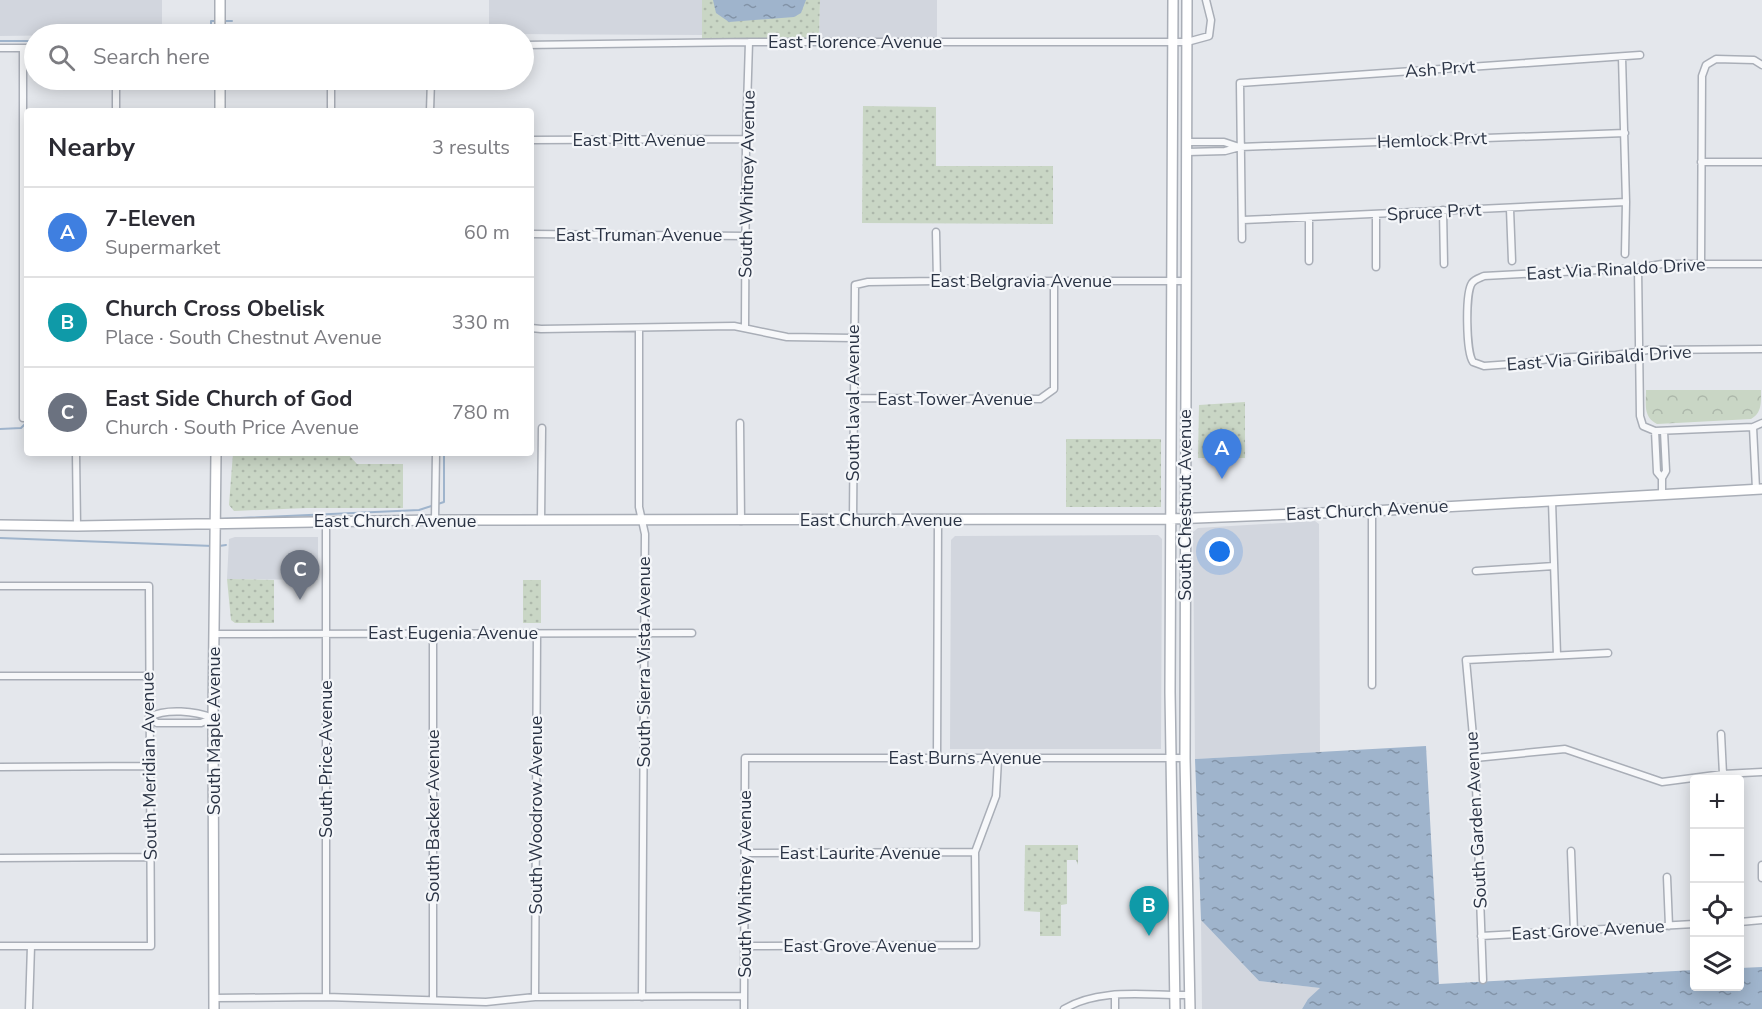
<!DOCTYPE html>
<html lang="en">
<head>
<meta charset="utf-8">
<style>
  body { margin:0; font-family:"Nunito Sans",sans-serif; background:#f2f2f3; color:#2b2b33 }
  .controls { position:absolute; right:18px; bottom:18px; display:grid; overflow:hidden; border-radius:6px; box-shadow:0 3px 15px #0003 }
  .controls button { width:54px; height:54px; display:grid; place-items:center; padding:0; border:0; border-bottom:2px solid #e1e1e2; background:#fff; color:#2b2b33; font:30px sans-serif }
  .you { position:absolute; left:1220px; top:552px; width:21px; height:21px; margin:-15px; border:4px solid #fff; border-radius:50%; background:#1a73e8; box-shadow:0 0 0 9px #1a73e833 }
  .badge { display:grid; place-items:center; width:39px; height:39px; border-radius:50%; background:#d1495b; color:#fff; font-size:20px; font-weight:700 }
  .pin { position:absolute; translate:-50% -50px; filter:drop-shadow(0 2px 3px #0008) }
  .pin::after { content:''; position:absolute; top:32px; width:21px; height:18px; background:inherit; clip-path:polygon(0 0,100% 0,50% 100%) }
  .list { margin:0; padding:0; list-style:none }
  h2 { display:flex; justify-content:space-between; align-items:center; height:78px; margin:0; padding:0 24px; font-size:26px }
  h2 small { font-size:20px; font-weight:400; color:#7c7c81 }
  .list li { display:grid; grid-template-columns:39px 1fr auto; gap:18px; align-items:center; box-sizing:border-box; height:90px; padding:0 24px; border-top:2px solid #e1e1e2 }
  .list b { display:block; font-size:22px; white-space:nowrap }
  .list p { margin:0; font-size:20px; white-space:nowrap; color:#7c7c81 }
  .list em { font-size:20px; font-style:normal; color:#7c7c81 }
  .icon { flex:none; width:33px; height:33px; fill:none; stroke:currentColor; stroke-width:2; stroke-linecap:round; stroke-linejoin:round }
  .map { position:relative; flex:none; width:1762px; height:1009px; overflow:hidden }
  .search { position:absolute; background:#fff; box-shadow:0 3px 15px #0003; left:24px; top:24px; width:510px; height:66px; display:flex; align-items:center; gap:15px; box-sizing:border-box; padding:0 21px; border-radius:33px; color:#7c7c81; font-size:22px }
  .panel { position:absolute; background:#fff; box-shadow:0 3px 15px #0003; left:24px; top:108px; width:510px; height:348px; border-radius:6px }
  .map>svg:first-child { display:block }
  .built { fill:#d2d6de }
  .grass { fill:url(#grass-dots) }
  .park { fill:url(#park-crowns) }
  .water { fill:url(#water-ripples) }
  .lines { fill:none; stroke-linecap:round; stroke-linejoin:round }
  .stream { stroke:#9fb4cc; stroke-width:2 }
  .street-casing { stroke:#a9aeb7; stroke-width:9 }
  .secondary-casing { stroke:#a9aeb7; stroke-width:12 }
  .street { stroke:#f7f8fa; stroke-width:6 }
  .secondary { stroke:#fff; stroke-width:9 }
  .labels { text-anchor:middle; stroke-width:4.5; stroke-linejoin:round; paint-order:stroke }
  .street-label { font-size:18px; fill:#2b3445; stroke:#f4f6f9 }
</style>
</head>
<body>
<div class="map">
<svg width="1762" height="1009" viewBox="0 0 1762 1009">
  <defs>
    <pattern id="grass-dots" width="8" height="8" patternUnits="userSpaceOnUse" patternTransform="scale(1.5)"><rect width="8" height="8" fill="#c9d6c5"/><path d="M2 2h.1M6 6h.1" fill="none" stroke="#adb8ab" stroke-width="1.8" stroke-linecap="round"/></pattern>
    <pattern id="park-crowns" width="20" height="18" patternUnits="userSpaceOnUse" patternTransform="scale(1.5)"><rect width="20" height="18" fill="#c9d6c5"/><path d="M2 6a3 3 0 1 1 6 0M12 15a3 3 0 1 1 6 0" fill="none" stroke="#adb8ab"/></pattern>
    <pattern id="water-ripples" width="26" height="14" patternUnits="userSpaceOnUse" patternTransform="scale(1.5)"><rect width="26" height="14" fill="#9fb4cc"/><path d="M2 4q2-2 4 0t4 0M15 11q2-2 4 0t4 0" fill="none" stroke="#8293a7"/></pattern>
  </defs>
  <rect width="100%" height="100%" fill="#e4e7ec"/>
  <path class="built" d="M0,0H162V34L0,36Z
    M489,0H702V35L489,34Z
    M820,0H937V38H819Z
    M1315,521L1319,524L1320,752L1195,759L1193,532L1198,528Z
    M1158,535L1162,539L1161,749H950L951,540L955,536Z
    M235,537H318V580L227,579L229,539Z
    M1201,920L1259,981L1321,988L1308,999L1302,1009H1202Z"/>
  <path class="grass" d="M702,0H820L819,38L702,39Z
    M863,106L936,107V166H1053V224L862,223Z
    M1245,402V458H1198L1199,405Z
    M1066,439H1161V507H1066Z
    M233,453H347L357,464H403V508H307L234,511L229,505Z
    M227,579L274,580V623H235L231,620Z
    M523,580H541V623H523Z
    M1025,845H1078V865L1076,860H1067V904L1061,905V936H1040V912L1024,911Z"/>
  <path class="park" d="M1646,390H1761C1761,403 1762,413 1751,419L1657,424C1643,417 1646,404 1646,390Z"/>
  <path class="water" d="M713,0H806L801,13L794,17L729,22L716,13Z
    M1426,746L1439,984L1694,970V986H1740V968L1762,967V1009H1302L1308,999L1320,988L1259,981L1201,920L1195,759Z"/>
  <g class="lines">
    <path class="stream" d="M221,21H232
      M211,34V21H216
      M0,41H34
      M0,429L21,428L27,422
      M219,519L419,510L444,502V453
      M0,538L213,546
      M219,546L226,545"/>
    <defs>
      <path id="street" d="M524,45L749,42H1187L1209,36L1211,20L1206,0
        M0,48H34
        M23,48V418H27
        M1622,57L1626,202L1625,254
        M116,80V111
        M331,111V80
        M430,111L431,80
        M531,140L746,139
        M1187,142H1224L1239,147
        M1187,152L1225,151L1240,147L1625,133
        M1701,162H1762
        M1510,209L1512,261
        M1443,210L1444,264
        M1376,214V267
        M1309,218V261
        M1243,220L1626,202
        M936,232L937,281
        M531,234L746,236
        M1242,239L1240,83L1640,55
        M1701,263L1702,76L1706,65L1716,59L1754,60L1762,65
        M1762,264H1662L1638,268L1484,276C1480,278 1475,279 1472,283C1465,293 1466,352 1473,362L1484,366L1526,363L1553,358L1616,355L1648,350L1762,349
        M1638,268L1640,416L1643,426L1655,431L1753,427L1762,423
        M745,327L746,139L749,42
        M531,328L541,329L734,326L787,337L853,338
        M639,328V507L645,534L642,997
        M854,398L1040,399L1054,389V281
        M740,423L741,521
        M1753,427L1756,489
        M1655,431L1657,472L1662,478V495
        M76,453L77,526
        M1662,478L1666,471L1664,431
        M1552,501L1557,655
        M1372,511V685
        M435,520L436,453
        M541,520L542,428
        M853,520L855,285L868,282L937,281H1187
        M1476,571L1554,566
        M0,586H149L151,946H0
        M433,633V999
        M214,634L692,633
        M0,676H148
        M149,717L157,723H201L213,718
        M149,717C167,708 195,711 213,718
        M1721,734L1723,774
        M937,758L938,520
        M1475,758L1565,749L1662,782L1723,774L1762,772
        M0,767L149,766
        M1571,851L1574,932
        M745,853L975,852
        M0,858L150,857
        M1762,865V878
        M1667,877L1669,926
        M1740,922L1762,920
        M1481,936L1694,924
        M744,946L976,945L975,852L996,796L998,759
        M1483,980L1475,758L1466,660L1608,653
        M1115,995V1009
        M326,997V522
        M535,997L537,633
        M214,998L326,997L486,1002L535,997L744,996
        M29,1009L31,946
        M744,1009L745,758H1185
        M1064,1009C1101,987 1148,996 1189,995"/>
      <path id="secondary" d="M1173,0L1170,692L1175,1009
        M1187,0L1185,758L1190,1009
        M220,34V0
        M220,80V111
        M0,525L77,526L435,520L1171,519L1372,511L1762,489
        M214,1009L213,718L216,453"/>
    </defs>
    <use href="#street" class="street-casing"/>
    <use href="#secondary" class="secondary-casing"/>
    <use href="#street" class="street"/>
    <use href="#secondary" class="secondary"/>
  </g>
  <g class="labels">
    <g class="street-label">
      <text x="855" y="48">East Florence Avenue</text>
      <text transform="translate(1440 69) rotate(-4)" y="6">Ash Prvt</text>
      <text x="639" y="146">East Pitt Avenue</text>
      <text transform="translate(1432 140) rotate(-2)" y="6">Hemlock Prvt</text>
      <text transform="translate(747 184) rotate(-89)" y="6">South Whitney Avenue</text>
      <text transform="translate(1434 212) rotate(-3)" y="6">Spruce Prvt</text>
      <text x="639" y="241">East Truman Avenue</text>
      <text transform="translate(1616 269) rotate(-3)" y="6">East Via Rinaldo Drive</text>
      <text x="1021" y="287">East Belgravia Avenue</text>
      <text transform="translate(1599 358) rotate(-4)" y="6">East Via Giribaldi Drive</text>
      <text x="955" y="405">East Tower Avenue</text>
      <text transform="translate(853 403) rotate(-90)" y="6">South laval Avenue</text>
      <text transform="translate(1185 505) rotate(-90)" y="6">South Chestnut Avenue</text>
      <text transform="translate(1367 510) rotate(-3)" y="6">East Church Avenue</text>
      <text x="881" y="526">East Church Avenue</text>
      <text x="395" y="527">East Church Avenue</text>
      <text x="453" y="639">East Eugenia Avenue</text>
      <text transform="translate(644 662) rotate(-90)" y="6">South Sierra Vista Avenue</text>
      <text transform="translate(214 731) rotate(-90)" y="6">South Maple Avenue</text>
      <text x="965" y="764">East Burns Avenue</text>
      <text transform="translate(326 759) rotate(-90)" y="6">South Price Avenue</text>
      <text transform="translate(149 766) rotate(-91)" y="6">South Meridian Avenue</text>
      <text transform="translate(536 815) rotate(-90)" y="6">South Woodrow Avenue</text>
      <text transform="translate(433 816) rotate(-90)" y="6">South Backer Avenue</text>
      <text transform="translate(1476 820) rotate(-93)" y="6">South Garden Avenue</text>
      <text x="860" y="859">East Laurite Avenue</text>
      <text transform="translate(745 884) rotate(-90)" y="6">South Whitney Avenue</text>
      <text transform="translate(1588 930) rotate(-3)" y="6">East Grove Avenue</text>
      <text x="860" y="952">East Grove Avenue</text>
    </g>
  </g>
</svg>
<div class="controls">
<button>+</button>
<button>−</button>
<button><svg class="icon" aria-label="locate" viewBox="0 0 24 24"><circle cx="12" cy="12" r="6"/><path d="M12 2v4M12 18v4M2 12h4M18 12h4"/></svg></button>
<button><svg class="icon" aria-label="layers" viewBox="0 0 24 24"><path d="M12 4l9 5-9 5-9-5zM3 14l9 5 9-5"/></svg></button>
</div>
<div class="you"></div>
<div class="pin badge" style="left:1222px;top:479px;background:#3f7fe0">A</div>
<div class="pin badge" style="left:1149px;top:936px;background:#0f9aa8">B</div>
<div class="pin badge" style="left:300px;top:600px;background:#6b7280">C</div>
<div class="search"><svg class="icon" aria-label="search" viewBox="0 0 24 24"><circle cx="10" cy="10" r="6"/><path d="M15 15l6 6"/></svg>Search here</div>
<section class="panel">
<h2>Nearby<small>3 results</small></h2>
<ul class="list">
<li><span class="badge" style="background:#3f7fe0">A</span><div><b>7-Eleven</b><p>Supermarket</p></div><em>60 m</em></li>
<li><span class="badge" style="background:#0f9aa8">B</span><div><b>Church Cross Obelisk</b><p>Place · South Chestnut Avenue</p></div><em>330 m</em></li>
<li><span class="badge" style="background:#6b7280">C</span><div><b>East Side Church of God</b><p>Church · South Price Avenue</p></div><em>780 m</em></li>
</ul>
</section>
</div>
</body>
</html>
